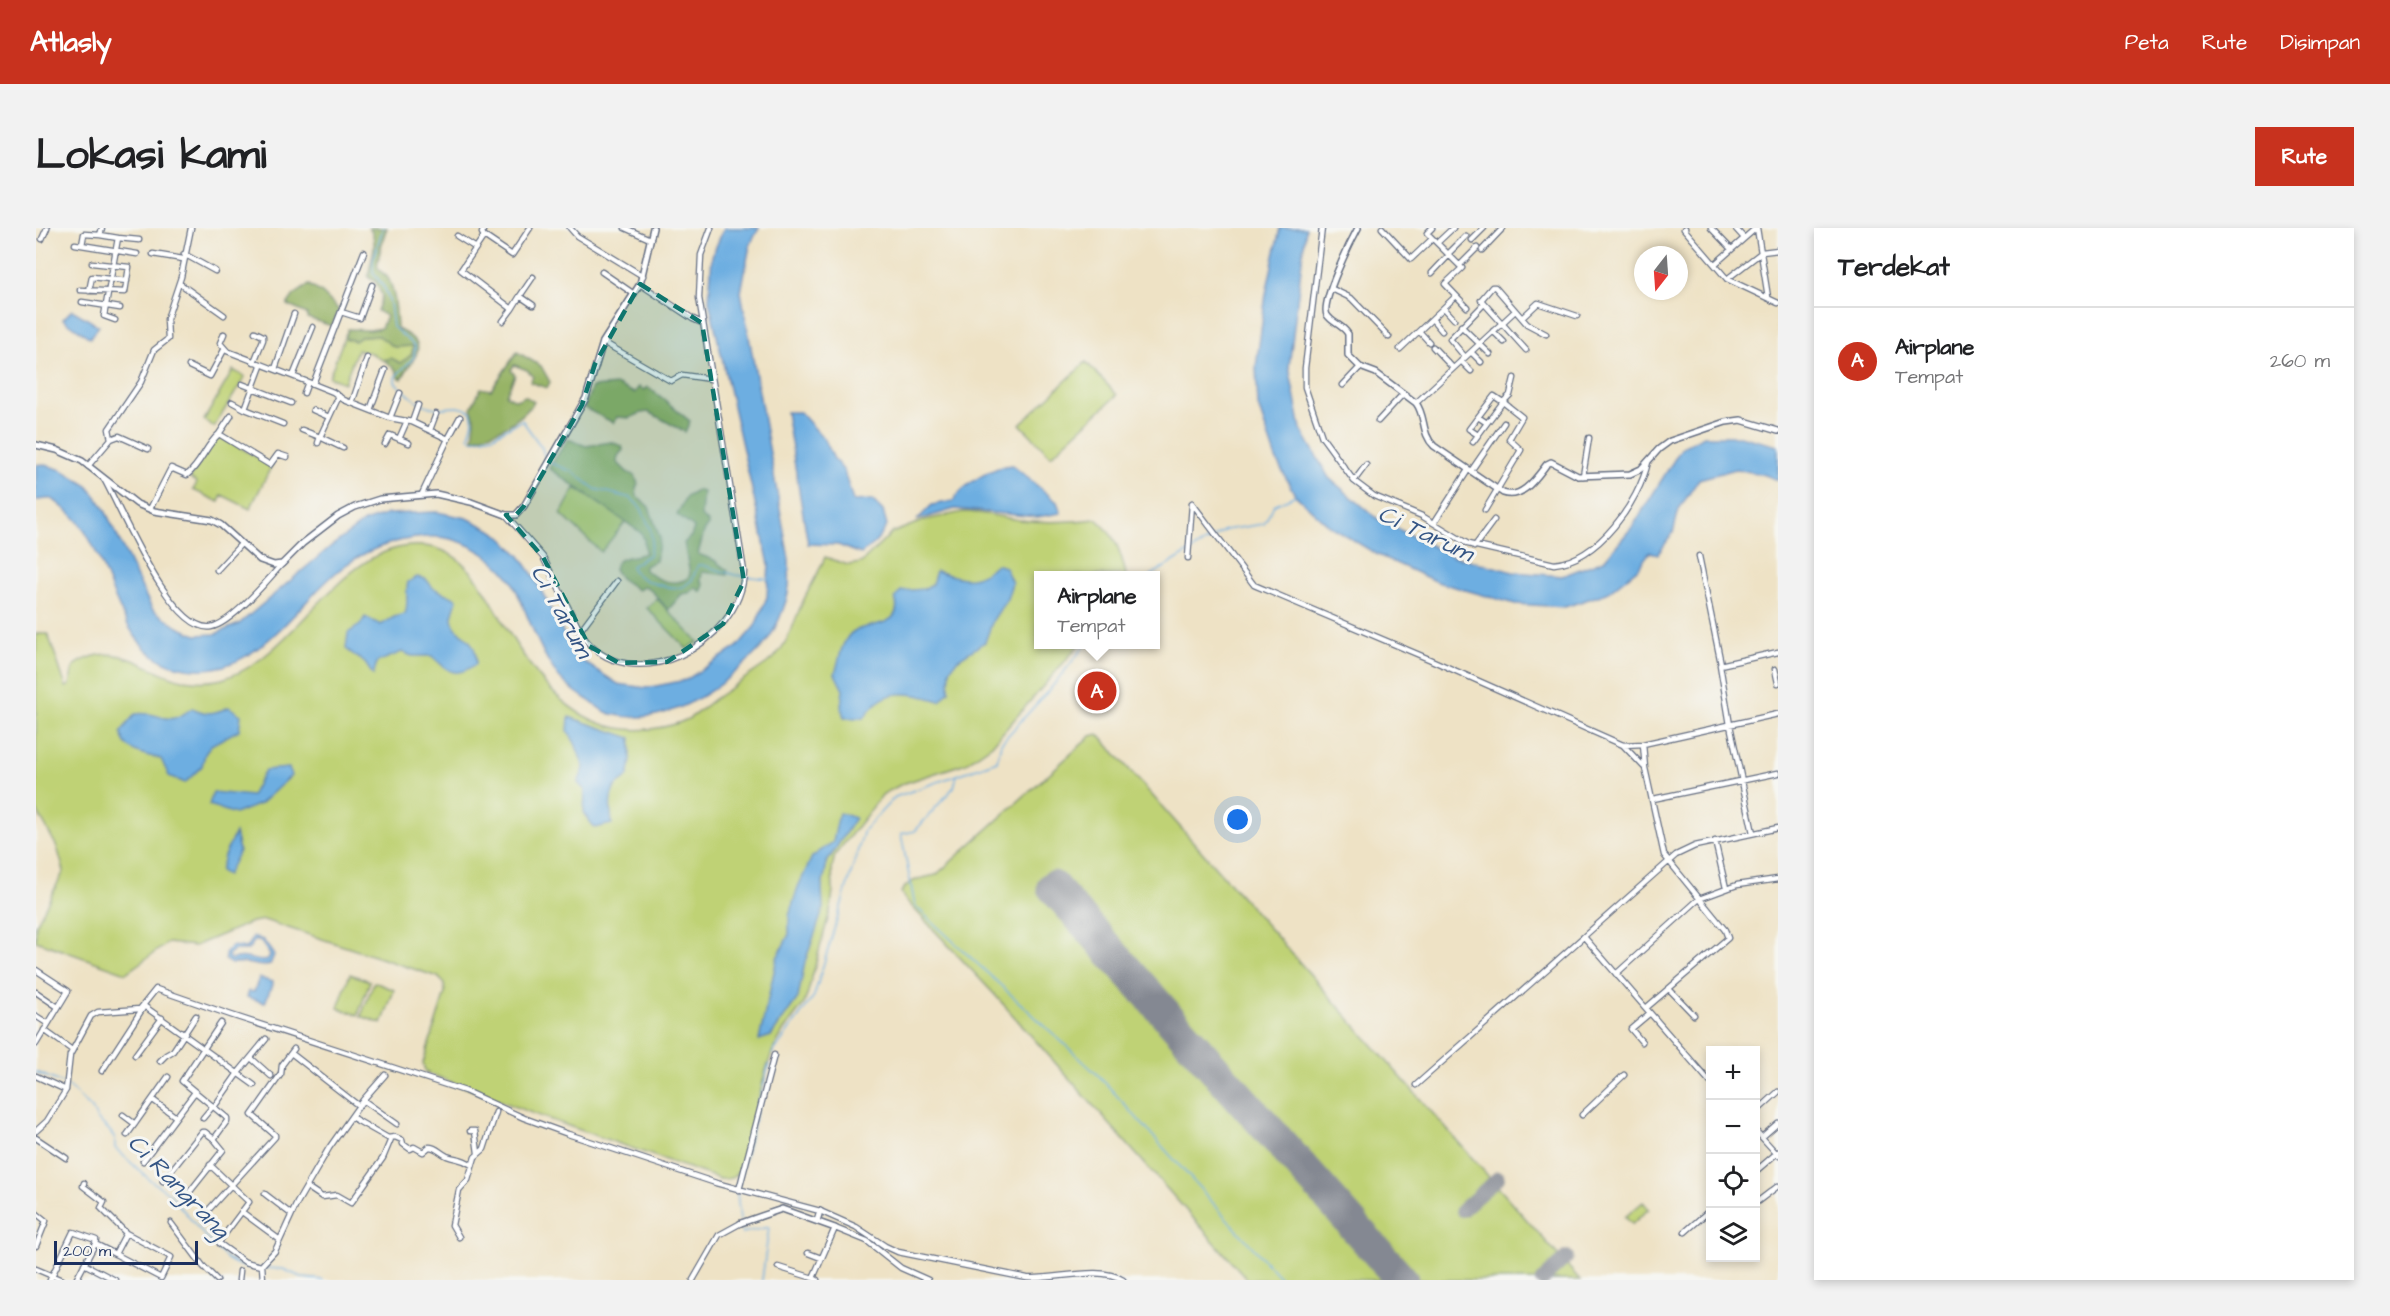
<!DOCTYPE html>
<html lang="id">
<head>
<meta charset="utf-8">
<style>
  body { margin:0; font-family:"Architects Daughter",sans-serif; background:#f2f2f2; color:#202124 }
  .controls { position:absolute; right:18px; bottom:18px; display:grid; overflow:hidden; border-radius:0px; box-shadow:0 3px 9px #0003 }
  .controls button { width:54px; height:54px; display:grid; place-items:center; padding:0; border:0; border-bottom:2px solid #e0e0e0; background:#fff; color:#202124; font:30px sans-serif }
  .compass { position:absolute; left:1598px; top:18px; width:54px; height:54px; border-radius:50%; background:#fff; box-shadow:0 3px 9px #0003; rotate:197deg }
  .scale { position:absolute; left:18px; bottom:15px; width:144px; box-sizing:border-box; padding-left:6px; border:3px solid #1b2f5e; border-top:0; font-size:16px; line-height:21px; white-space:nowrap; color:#1b2f5e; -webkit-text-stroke:4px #f6f6f2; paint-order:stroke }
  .you { position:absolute; left:1202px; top:592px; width:21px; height:21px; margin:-15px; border:4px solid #fff; border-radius:50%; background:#1a73e8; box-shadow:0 0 0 9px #1a73e833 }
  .badge { display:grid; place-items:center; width:39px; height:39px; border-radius:50%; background:#c8321e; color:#fff; font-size:20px; font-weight:700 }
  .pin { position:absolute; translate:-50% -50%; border:3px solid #fff; box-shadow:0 2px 6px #0006 }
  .popup { position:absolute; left:998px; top:343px; width:126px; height:78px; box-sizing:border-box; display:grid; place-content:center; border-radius:0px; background:#fff; filter:drop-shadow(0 2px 4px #0005); font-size:20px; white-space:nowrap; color:#757577 }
  .popup b { font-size:22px; color:#202124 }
  .popup::after { content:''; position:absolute; left:50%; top:100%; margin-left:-12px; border:12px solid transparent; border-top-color:#fff }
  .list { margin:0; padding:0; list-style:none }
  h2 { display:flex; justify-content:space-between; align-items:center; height:78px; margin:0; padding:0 24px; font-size:26px }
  h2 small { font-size:20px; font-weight:400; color:#757577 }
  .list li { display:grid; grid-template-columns:39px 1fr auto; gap:18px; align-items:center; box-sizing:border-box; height:108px; padding:0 24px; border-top:2px solid #e0e0e0 }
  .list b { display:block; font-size:22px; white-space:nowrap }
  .list p { margin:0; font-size:20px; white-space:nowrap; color:#757577 }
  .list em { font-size:20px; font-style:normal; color:#757577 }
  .icon { flex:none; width:33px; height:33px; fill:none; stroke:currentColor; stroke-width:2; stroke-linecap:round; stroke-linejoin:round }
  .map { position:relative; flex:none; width:1742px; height:1052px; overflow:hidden; border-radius:0px }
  header { display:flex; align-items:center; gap:36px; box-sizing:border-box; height:84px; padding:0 30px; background:#c8321e; color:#fff }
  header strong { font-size:28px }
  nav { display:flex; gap:33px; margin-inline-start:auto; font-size:21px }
  .intro { display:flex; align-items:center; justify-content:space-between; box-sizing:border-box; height:144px; padding:0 36px }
  h1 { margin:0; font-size:42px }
  .button { padding:15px 27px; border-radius:0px; background:#c8321e; color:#fff; font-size:21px; font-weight:700 }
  main { display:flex; gap:36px; padding:0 36px }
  aside { flex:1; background:#fff; border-radius:0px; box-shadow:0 3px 9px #0003 }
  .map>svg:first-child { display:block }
  .green { fill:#bfd275; stroke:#6d806a; stroke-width:1.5 }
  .forest { fill:#97b466; stroke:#597262; stroke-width:1.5 }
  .water { fill:#6daee1; stroke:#446ea0; stroke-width:1.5; fill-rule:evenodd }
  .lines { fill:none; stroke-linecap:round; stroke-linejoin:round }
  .stream { stroke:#6daee1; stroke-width:1.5 }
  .taxiway { stroke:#848892; stroke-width:14 }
  .runway { stroke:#848892; stroke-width:33 }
  .minor-casing { stroke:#656e82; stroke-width:7 }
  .tertiary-casing { stroke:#656e82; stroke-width:8 }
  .minor { stroke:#fff; stroke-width:4.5 }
  .tertiary { stroke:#fff; stroke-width:5 }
  .marked { fill:#0f766e; fill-opacity:0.2; stroke:#0f766e; stroke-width:4.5; stroke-dasharray:12 8; stroke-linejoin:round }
  .labels { text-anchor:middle; stroke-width:6; stroke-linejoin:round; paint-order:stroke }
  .water-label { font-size:24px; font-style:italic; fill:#345585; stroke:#f6f6f2 }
</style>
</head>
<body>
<header>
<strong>Atlasly</strong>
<nav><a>Peta</a><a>Rute</a><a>Disimpan</a></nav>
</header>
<div class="intro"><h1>Lokasi kami</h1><a class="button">Rute</a></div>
<main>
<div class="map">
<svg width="1742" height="1052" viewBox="0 0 1742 1052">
  <rect width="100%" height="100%" fill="#f6f6f2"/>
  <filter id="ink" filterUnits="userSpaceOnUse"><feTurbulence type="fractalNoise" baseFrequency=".0167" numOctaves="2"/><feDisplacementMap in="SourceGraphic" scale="12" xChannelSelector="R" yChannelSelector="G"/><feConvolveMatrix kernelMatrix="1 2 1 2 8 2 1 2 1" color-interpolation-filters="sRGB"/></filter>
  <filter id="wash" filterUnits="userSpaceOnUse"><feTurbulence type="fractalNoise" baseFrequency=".008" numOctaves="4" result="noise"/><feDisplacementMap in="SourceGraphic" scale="24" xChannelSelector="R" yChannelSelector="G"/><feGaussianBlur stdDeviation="1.35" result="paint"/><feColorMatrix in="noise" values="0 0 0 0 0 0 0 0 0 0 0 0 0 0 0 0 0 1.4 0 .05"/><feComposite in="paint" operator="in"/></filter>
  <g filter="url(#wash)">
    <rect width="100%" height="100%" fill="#eee2c5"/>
    <path class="green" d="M343,108L358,119L377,118L376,126L365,136L352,131L346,132L335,125L321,122L308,155L293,149L308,110L319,113L325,109Z
      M1050,134L1081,167L1015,228L984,196Z
      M197,142L209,149L178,199L168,192Z
      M183,208L236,237L214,281L186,267L183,274L157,262L161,255L154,250L176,215Z
      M539,260L590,293L565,324L525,286Z
      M927,284C947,284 964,289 983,292C1009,295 1034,294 1060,291C1079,306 1085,324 1090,347L1002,348V416L1043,417L956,517L930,535L866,556L847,566L799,627L796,640L797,662L795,679L772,764L768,776L748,802L737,822L729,845L707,937C700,948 697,952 684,951L501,887L389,844L387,835L409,765L408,755L402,749L228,692L216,694L159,718L132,715L90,745L0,713V697L28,643L21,619L0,581V406H12L30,459L34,457C35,451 35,444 38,439C42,434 47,432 53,430C87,416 116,446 147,452C161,454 179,454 192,449C265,424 309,304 395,319C437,327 456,376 475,408C500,449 531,490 581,500C603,504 631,501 652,491C661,486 669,478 677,472C697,458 717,445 737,431C752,415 756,400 764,380C771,363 782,347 789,329L812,337L825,335L856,305L889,292Z
      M621,371L662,414L651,421L611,380Z
      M1062,506L1544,1052H1212L959,767L868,670L865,664C874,651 886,650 900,647L1055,508Z
      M314,746L334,753L322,787L302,780Z
      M338,754L358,762L346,796L325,788Z
      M1607,974L1613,981L1596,996L1589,989Z"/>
    <path class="forest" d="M333,0H351C348,5 340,37 342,40C344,44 349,46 352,50C360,64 360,85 361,101C398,118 376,128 366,151L362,149L360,142L348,132L355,130L365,135L376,126L377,118L358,119L343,108L325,109L319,113L308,110L312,101L334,102L345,100L350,88L341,83L346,68L340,54L332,49C334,34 344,14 333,0Z
      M273,57L286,65L303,82L296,98L271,90V86L251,77L258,67Z
      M481,124L505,138L514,154L511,160L494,154L497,148L491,142L478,137L475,142L479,147L470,167L480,172L489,168L498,174C484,194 460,205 437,211L439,192L435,180L445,160L455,162Z
      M582,157L598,165L603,159L608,162L611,159C626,168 639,182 654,193L649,204L613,184L605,185L594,190L581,189L578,195L548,180L556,159Z
      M532,211L550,218L575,214L586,218L587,222L582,228L581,234L591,244L599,248L602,256L600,260L601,268L613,279L624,310L620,333L609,338V342C621,352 638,359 652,350L654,346L648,315L655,308L658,300L641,287L650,269L662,262L667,264L665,288L672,294V298L668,304L662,326L678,332L691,342V347L666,344L665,353L668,357L665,364L660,360L653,365L646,366L632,382C624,373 619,364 609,358L602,362L584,350L578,341C581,326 597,330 609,325L608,311L605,305L513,240Z"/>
    <path class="water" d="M688,0H723L714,17L705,64L753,331C753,340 754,349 753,358C751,377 738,407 725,420C687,459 633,501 575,486C567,484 559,477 552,472C537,463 523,452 514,436C502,417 494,394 485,373C481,365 478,355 473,349C454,325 421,306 390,309C358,311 326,323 302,343C254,383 215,458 140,438C73,420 78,319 29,281C25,278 20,273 16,271C12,270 4,272 0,272V237L6,236L26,242L52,258L67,278L116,381L142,399L160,407L179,406L203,396L294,319L328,294L352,286L401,284L431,290L459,304L468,312L484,328L497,347L540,429L582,456L610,460L650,452L701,419L719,398L731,369L733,336L673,73L676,28Z
      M1244,0H1270L1253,139L1265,201L1293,250L1342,291L1414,327L1477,344L1526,348L1568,332L1597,298L1646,219L1668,208H1704L1742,218V252L1729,247L1700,241L1663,251L1643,281L1637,305L1622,326L1614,324L1601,341L1571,365L1529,379L1479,376L1401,354L1342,327L1292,297L1259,267L1240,231L1222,178L1220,139L1230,66Z
      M36,82L63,98L54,110L27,91Z
      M750,184H764L789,212L798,231L808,243L817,273L836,272L847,283L851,298L839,315L825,326L802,317L772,316Z
      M976,237L1021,274L1025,285L1001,289L919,281L881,292L896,277L917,273C926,257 958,238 976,237Z
      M960,336L969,339L976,355L971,371L957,392L949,414L921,432L914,442L913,463L904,473C872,464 848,458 828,490H808L805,478L807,462L799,446C803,433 805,411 818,403C831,395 869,400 859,370L865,363L888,361L896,356L900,343C927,351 938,357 960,336Z
      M381,349L390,351L397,360L421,371C420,377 416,385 416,390C418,409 442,406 440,436C419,451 413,444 396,428H376L366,424L341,434L337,447L329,435L310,421L312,405L324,397L329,389L345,397L358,389L369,386C373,375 369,365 372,354Z
      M193,479L205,487L203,502L175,517L169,526L166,538L149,555L133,548L125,531C108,526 88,525 85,504L99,486C129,482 128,502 156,480C171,487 178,486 193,479Z
      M533,489L595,510C594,523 597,534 592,547C590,553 583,554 579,559C572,571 575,584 576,596L559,600L548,586L549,562L542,555L548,540L539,515L532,503Z
      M253,540L255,548L224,576L199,586L173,577L177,564L215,568L229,542Z
      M803,585L819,590L791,634L786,660L787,682L769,734L762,770L735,808L723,812L741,730L753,706V688L762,659L776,629L797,614Z
      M199,605L203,623L191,647L184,643L188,628Z
      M217,709L227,712L238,727L234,737C221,741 213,731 195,736L189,732V725L196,718L210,720ZM219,712L225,714L234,727L232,732C219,736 213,725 194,732L192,727L198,722H212Z
      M223,750L237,754L229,775L211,769L213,763L218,764Z"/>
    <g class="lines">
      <path class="stream" d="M347,0L337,32V44L349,61L354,75L357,99L379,118L378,129L359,149V154C370,165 385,179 401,180C414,181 423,175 435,184L437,193L433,209L436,212L457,208L486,192L506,220L509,230L511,232
        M515,235L537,244L559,261L595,270L605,280L614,300L616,312L613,327L595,338C601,354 631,361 647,359L656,352L662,337H666L699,347L733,351
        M1114,348L1189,302L1228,296L1238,277L1260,267
        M921,547L918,559L879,603L865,606L879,678L1064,849L1246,1052
        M736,826L778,768L828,602L859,569L961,533L965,515L1015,460L1050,416
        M0,844L28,856
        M32,858L56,881L61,891L73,902L79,910V920L114,952L133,965L167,1006L191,1031L204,1038L223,1041
        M701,959L733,836
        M701,964L704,992
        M705,996L706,1005L733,999L726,1052
        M228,1040L247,1041L267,1050L287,1052"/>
      <path class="taxiway" d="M1426,982L1462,950
        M1506,1052L1531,1029"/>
      <path class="runway" d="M1017,659L1366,1052"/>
    </g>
  </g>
  <g filter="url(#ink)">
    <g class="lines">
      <defs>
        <path id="minor" d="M66,0L64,7L82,10L68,88L79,92
          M448,0L446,5L448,8L425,42L476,81L467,93
          M534,0L541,8L607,48
          M589,0L614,11
          M1286,0L1269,140V159L1286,209L1318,253L1338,268L1386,288L1432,316L1518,336C1562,332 1603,274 1612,234
          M1346,0L1375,31L1396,11
          M1396,0L1391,5L1401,15L1417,0
          M1649,0L1648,1L1691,51L1742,75
          M1675,0L1695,21
          M1699,0L1708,10
          M1721,0L1732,69
          M421,8L440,20
          M448,8L476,27L494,0
          M82,10L103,12
          M6,11L11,0
          M1436,12L1448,0
          M1401,15L1426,40L1409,56L1431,79
          M39,16L101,26
          M46,17L48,6L64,7
          M1446,22L1467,0
          M117,26L147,31
          M148,26L179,43
          M1412,26L1430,8
          M1679,36L1720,0
          M1424,37L1441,20
          M566,44L598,66
          M1396,45L1413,27
          M1691,51L1726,24L1742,22
          M143,55L188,87
          M604,56L657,91L666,95
          M1296,61L1315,70L1353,109
          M44,62L89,64L93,39L56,35
          M53,63L56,49L91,53
          M484,68L497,49
          M46,74L84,80
          M1408,80L1418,91
          M476,81L484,68L497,77
          M305,84L324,90L336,57
          M1486,90L1502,75L1541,88
          M1396,91L1406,103
          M1425,98L1454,126
          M1383,103L1393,114
          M1457,103L1468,114
          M188,106L184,115L191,123L277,156L297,164L308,172L354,190L376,194L412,211L386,266
          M567,114L635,153L646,147L675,151
          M1397,119L1417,140
          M1364,121L1420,68
          M1490,122L1445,72L1456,59H1459L1491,96L1510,106
          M1435,124L1445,134
          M1429,129L1414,111L1448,76
          M1425,133L1435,143
          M218,134L227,112V108L219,104
          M153,138L174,148L188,122
          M225,138L209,181L247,196
          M239,141L258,86
          M257,148L277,99
          M206,156L255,175
          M277,156L328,24
          M1307,157L1324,139
          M268,165L272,154
          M1458,168L1467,174L1451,195L1442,189Z
          M196,174L209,181
          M316,175L331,130
          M1380,175L1479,83
          M277,182L293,189
          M334,182L349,142
          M354,190L364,165
          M1342,193L1367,166
          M376,194L382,177
          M266,202L284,209L303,168
          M394,202L400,186
          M183,206L195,188
          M1442,207L1433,201L1442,189
          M75,211L73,201L105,154L118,122L132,111L131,91L145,49L155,0
          M363,211L371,193
          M412,211L424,189
          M1437,214L1451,195
          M282,215L284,209L307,220
          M349,216L354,207L373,215
          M52,238L75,211L83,208L112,221
          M1435,243L1468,195
          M1547,248L1553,210
          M68,251C85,281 135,405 175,399C195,396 233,351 246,336
          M1318,253L1330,237
          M1156,275L1218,357L1393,431L1587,517L1607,516L1742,486
          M114,281L135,240L151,247C165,236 170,217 183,206L234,237L242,226L251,229
          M1449,282L1485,222L1473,211L1486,189L1467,174L1474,167L1478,150
          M470,287L507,329L546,407C593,474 706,416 708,343L663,70L665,27L675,0
          M1398,295L1432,242
          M1438,319L1458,292
          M1663,328L1685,436
          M1152,330L1156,276
          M181,342L205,316
          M543,404L581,353
          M1739,441L1742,455
          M1607,516L1609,540L1628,627L1689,702L1692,710L1610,780
          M1587,517L1608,539
          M1617,571L1742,545
          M1717,605L1694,497L1684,437L1742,424
          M1679,613L1690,660
          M1549,710L1674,854
          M0,742L32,763L0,816
          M1580,746L1663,671L1701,657L1742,651
          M1633,761L1658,787
          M0,764L22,779
          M108,778L218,857
          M0,788L11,795
          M8,802L36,822
          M1606,814L1595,801L1614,785
          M258,821L255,825L323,878
          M99,827L126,790
          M215,830L235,848
          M124,833L130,827L137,823L160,788
          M66,843L107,780
          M0,848L30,862
          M1380,857L1640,627L1659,618L1742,600
          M117,872L140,889
          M327,872L361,896
          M178,879L202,845L230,811
          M1720,884L1742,864
          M87,887L99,896
          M1546,887L1588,847
          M315,889L352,910L359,909L366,912L367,916L374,921L378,919L387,924L393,919C401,919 404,925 411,928C421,932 424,929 436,937
          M167,890L177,878
          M0,903L11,893L30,862L34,827L55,788L62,784L104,781L120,761L195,787L429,863L488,890L532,906L680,955L784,983L820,999L849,1018L862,1024L991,1050C1019,1052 1064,1037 1087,1052
          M434,903H439L442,925
          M1720,903L1742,927
          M91,907L132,849
          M1726,909L1742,895
          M0,910L30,930
          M107,933L159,864
          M174,937L213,974L183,1014L184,1016L209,1034L225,1038
          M1720,943L1742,924
          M127,953L166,904H169L178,911
          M48,955L47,958L68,974L65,980L90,1005
          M271,959L286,969L301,967L315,975L347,930L355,911
          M703,962L738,827
          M229,966L255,986
          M148,971L187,922L178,911L191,893V890L146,853L185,795
          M1721,974L1742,958
          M206,984L244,1012
          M167,988L239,909V907L216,887L245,846L246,837L255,825
          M135,995L167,1038L181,1052
          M1649,1004L1674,982
          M423,1009L416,997L423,962L432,952L439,929L448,921L460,884
          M0,1018L10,993L0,985
          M772,1025L785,1030
          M48,1036L79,1052
          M742,1039L777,1050
          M0,1041L26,1052
          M14,1052L37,1004L60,1012L59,1016
          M40,1052L59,1016L79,1026L90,1005L135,1029L125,1050L79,1026
          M203,1052L204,1043
          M227,1052L226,1037L239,1023L261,975L293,920L327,872L349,847
          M657,1052L683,1007L705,995
          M781,1052L777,1050L799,1000L831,1013L865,1040L892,1052"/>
        <path id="tertiary" d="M1322,0C1315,13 1284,75 1291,87C1296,95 1307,97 1312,106V127L1324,139L1340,145L1380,175C1390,188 1385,206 1398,218L1467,265C1486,272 1500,250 1511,236L1515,234L1542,248L1594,246L1605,241L1623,221L1634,213L1690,194L1705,192L1742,203
          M0,217L21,222L46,233L101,276L118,283L176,292L185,297L224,332L238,337L246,336L267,315L302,288L319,279L344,271L400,266L435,274L470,287H480L488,278L550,170L567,114L604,56L617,0
          M781,993L784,983
          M705,995L746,981L799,1000"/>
      </defs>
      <use href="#minor" class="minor-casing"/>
      <use href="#tertiary" class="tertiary-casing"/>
      <use href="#minor" class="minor"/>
      <use href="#tertiary" class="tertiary"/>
    </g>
  </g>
  <path class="marked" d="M604,56L666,95L708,353L687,396L631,434L583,435L553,418L507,329L470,287H480L488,278L546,177L559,136Z"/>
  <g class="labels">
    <g class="water-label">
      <text transform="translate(1390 305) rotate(25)" y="8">Ci Tarum</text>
      <text transform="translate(526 383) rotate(61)" y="8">Ci Tarum</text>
      <text transform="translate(143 958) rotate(46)" y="8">Ci Rangrang</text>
    </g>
  </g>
</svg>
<div class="controls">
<button>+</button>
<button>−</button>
<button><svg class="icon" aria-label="locate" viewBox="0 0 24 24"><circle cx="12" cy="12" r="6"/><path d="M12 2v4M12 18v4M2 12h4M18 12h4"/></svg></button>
<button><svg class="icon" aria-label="layers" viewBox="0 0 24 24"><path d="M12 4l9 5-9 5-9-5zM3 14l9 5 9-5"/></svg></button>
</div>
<svg class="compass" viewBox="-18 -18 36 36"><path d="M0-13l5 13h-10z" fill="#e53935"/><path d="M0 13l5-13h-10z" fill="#757577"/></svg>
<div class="scale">200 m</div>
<div class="you"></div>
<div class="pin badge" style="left:1061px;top:463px">A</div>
<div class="popup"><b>Airplane</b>Tempat</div>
</div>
<aside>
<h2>Terdekat<small></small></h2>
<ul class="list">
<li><span class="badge">A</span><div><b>Airplane</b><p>Tempat</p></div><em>260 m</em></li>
</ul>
</aside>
</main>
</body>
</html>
